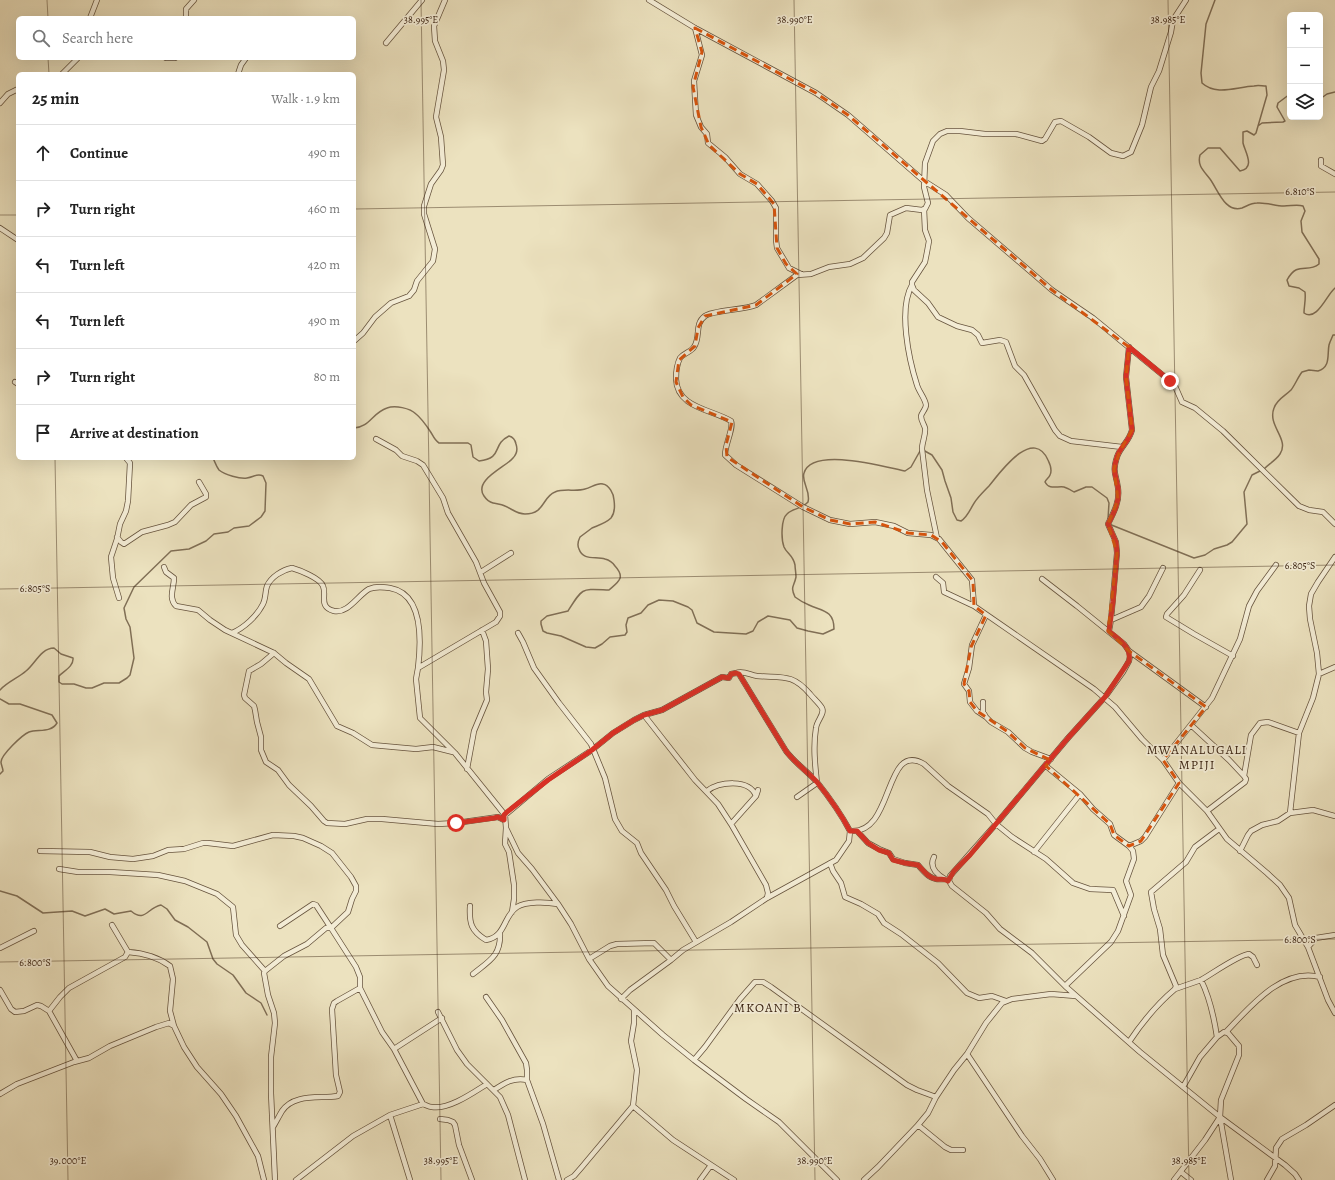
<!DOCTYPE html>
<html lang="en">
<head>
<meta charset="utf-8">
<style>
  body { margin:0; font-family:Alegreya,serif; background:#f2f2f2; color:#222 }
  .controls { position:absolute; right:12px; top:12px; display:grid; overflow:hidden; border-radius:6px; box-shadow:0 4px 16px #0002 }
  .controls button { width:36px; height:36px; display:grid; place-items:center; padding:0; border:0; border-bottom:1px solid #e0e0e0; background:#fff; color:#222; font:20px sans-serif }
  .stop { position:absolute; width:12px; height:12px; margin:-9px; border:3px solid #d93025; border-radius:50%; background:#fff }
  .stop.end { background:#d93025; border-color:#fff; box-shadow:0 1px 4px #0008 }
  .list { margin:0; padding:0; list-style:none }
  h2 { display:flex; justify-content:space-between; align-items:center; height:52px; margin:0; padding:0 16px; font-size:17px }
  h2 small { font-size:13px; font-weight:400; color:#767676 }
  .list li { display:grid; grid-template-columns:26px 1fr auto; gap:12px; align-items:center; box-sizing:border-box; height:56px; padding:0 16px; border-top:1px solid #e0e0e0 }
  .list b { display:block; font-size:15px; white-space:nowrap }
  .list em { font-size:13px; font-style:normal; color:#767676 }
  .icon { flex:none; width:22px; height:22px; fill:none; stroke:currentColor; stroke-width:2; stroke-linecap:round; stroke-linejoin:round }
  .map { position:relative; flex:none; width:1335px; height:1180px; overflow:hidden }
  .search { position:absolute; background:#fff; box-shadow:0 4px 16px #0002; left:16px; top:16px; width:340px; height:44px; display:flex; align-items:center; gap:10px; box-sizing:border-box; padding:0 14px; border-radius:6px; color:#767676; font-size:15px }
  .panel { position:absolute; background:#fff; box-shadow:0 4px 16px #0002; left:16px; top:72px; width:340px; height:388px; border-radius:6px }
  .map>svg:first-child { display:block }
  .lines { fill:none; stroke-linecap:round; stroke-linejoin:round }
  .stream { stroke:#806f56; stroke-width:1.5 }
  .street-casing { stroke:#66533d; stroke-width:6 }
  .street { stroke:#f3ecd5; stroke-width:4.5 }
  .route { stroke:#d93025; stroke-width:5 }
  .marked { fill:none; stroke:#d7540d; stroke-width:3; stroke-dasharray:8 5; stroke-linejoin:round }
  .ticks { fill:none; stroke:#3a2312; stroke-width:1; stroke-opacity:0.45 }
  .labels { text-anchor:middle; stroke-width:3.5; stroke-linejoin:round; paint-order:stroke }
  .quarter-label { font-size:13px; letter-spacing:1px; fill:#3a2312; stroke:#f3ecd5 }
  .ticks-label { font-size:10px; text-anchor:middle; fill:#3a2312; stroke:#f3ecd5; stroke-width:3.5; stroke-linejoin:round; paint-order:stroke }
</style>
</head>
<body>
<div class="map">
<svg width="1335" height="1180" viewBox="0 0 1335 1180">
  <rect width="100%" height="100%" fill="#ece2bf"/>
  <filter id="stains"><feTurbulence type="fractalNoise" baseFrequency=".005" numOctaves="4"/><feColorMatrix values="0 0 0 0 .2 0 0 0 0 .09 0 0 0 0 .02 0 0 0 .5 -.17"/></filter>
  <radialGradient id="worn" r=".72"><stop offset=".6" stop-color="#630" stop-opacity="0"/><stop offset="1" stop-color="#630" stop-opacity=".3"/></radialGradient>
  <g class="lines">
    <path class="stream" d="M1215,0L1206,24L1201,73L1202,83C1216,96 1236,87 1254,86C1258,85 1262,86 1266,86L1267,95L1256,133L1254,135L1247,131L1243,132C1243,136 1243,139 1243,143C1245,152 1256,168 1240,171L1220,148H1208L1200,155C1197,166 1204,171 1210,179C1218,190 1225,213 1242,208C1247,206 1251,203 1257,203C1266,202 1275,206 1284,206C1291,206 1297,204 1303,206L1305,211L1301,221L1302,232L1319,259V264C1307,274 1298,260 1287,280L1289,286L1299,288L1305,292C1306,300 1304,306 1304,313C1317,322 1327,294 1335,288
      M1320,99L1327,94L1335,92
      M1258,126L1262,123L1283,122L1285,121L1277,107L1278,103L1290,94
      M354,428C370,427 372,413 387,408C395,405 410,408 416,414C421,418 426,425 430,431C433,435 434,440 439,443H468L471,445L473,457L479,461C504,458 491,445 509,436C513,437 515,439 516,444C518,450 517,454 513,458C506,467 473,480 484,496C486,499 489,502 493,503C497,504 501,504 505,506C512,509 517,514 525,514C545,514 542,497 555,492C564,488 576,492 585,489C591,488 597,482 603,484C609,485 614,494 614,500C615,507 615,513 611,518C606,523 599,525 592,528C588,531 584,534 580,537C578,541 577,545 579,549C583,561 596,556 605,559C609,560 613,563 615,566C626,578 618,582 609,590C581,589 583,587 568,611L547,616L541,621V624L543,631L547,633L561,636L586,647L595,648L602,644L610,637L625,635L627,632L626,625L628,618L641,613L648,605L659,600L673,601L688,607L692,610L697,623L714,632L746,634L753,631L758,622L768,616L790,620L797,628L808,631L823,634L834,629C834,610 822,611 809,605C804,603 799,600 795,597C790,586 794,587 796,577C796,573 795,568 795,565C793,555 787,554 784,547C781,539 781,519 787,514C793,508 802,509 808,502C811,491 801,482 804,473C812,446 885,467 905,471L911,467L920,451
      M923,450L932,455L942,470L945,481L951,498L953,512L957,520L961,521C969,516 971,506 977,499C981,494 985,490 989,486C1001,471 1033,427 1048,460C1050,464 1052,471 1050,475C1049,478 1046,479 1045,482C1049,490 1057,486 1064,487C1067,488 1071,490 1074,492L1086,487H1092L1107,498L1109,503L1108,519
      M1264,469C1269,464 1276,460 1280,454C1290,439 1267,426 1274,408C1277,399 1285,396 1291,390C1295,385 1298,377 1302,372L1309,370L1318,371C1331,367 1327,355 1329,345C1330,341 1332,338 1333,335H1335
      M1109,524L1194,558L1205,555L1214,549L1227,545L1232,542L1247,524L1244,492L1252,475L1260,471
      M0,690C7,682 18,678 26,671C35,664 41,648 54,648L61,654L73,658C74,666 64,671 59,676V682L62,684H74L86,688H92L104,683H119L127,678L130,675L134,658L130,627L126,619L124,608L134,587L171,551L189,549L206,541L214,534L228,532L234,528L249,526L261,517L265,511L266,483L263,476C257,473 254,477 247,478C240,479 225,475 219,470C216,466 215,462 213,458
      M0,699L9,704H20L52,715L57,723C51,733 38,729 29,732C22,735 1,755 1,762C1,765 3,768 3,771L0,774
      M0,891L17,896L43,913L72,911L85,916L105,909L114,914L131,911C145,923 147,908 161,905L167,909L175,920L188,927L207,942L213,959L217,964L233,975L246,993L261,1003L267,1015"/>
    <defs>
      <path id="street" d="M649,0L695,28L816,93L848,115L924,181L946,195L968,218L1052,290L1093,318L1170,381L1175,386L1182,402L1195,408L1223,431L1299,506L1309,510L1323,512L1335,524
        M1186,0L1173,20L1171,32L1159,71L1151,87L1142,125L1131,152L1123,156L1111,153L1089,137L1061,121L1055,122L1045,139L1042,141L1016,134H985L960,131H947L940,134L933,141L925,163L924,187L928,203L925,209L922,210L906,208L890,215L887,233L884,238L863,258L850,264L829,267L811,274L797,275L756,305C744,310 713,310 705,316C694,324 701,337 694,347C691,352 684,353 680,358C677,364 676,373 676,379C677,408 711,409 731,421C734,428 725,444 725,455L736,465L803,507L830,520L850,524L875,522L894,526L908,533L931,535L939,539L972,580L974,606L1094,689L1115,707L1142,739L1163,760L1179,783L1207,811L1227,839L1267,873L1280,885L1289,898L1295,925L1308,947L1328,1000L1335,1013
        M90,18L97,0
        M186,18V9L194,0
        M695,28L702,55L694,81L696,115L701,127L707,134L708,143L725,157L740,174L757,184L772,201L776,208V240L777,248L789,268L801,274
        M386,43L422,0
        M166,58H175
        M62,74L78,58
        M238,74L241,65L246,58
        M0,103L8,94L18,89
        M1321,160V166L1335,174
        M924,209L925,230L929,241L927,252L925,262L912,282V285L914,290L928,303L938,317L957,326L972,330L978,335L982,343L1000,340L1006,342L1015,366L1024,375L1055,430L1060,436L1071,441L1122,447
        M0,228L18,240
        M912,285C898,309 909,360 917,385C919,392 925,398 926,405C926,409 922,412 921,416C921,421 924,424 925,428C926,435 922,442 922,449L927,490L937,538
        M354,341L363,333L375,317L391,303L409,296L414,290L417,281L433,261L435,249L424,214V206L431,184L441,170L443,165L441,137L436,117L444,70L443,61L435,41L434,26L445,0
        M15,382L18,384
        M376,439L396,450L402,456L417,461L423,465L443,498L448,513L476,562L484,583L500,612V616L496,622L418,668L416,679L420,718L455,753L505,815L506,828L518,853L532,869L558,904L571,924L589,959L608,986L663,1035L694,1060L746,1099L779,1122L837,1180
        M117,537L121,542L124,544L142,532L168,525L175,522L191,505L206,497V494L199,482
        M164,567L166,572L174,578C174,588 168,598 176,606L198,610L210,620L225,630L274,653L286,663L309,679L337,726L353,733L372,745L416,749L433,747L453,752
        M1200,570L1184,595L1167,614L1166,617L1194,634L1233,656
        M481,572L511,553
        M936,577L943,583L944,592L974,606
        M1042,579L1077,606L1124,644L1129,651L1130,656L1129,661L1123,672L1105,697L1068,738L996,824L1012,837L1046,859L1073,883L1090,889L1113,890L1124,916
        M119,598L113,578L111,557L117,539L120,524L126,511L128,501L130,463L126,458
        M1111,620L1117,553L1116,542L1108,524C1114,512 1120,501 1118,488C1116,473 1112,473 1117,457C1120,447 1129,442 1132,430L1126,377L1129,347
        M1109,631L1111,620L1141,607L1149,596L1163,568
        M232,633C244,628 257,616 263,604C266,598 265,592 267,586C271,577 282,570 292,568C299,570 320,578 323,586C327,595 318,607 334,611C348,614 358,595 369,589C376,586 383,587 390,588C424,594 421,643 418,668
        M518,633L523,642L534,668L559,703L591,744L605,778L615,819L622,831L637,843L641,853L666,890L674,906L696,942
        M1129,651L1206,707
        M274,653L261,664L249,671L244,695L245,698L254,706L255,710L257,722L261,737V750L266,762L278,770L289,785L311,806L324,821L327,823L345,824L367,819H382L438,824L456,823L498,817L504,820
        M736,673C743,670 750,675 757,676C782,678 792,673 810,694C814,699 819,703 822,708C825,714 817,720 816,728C813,746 815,765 817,783L797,797
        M1319,674L1335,667
        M983,702V712L986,717L991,722L1008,732L1025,748L1032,752L1051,759
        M644,715L695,780L718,804L731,824L766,885L768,893L767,898
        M986,717L977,711L970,702L969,691L964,684L969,668L972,645L986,615
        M1191,725L1229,760L1244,776L1246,779L1245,782L1207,811
        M1163,760L1212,698L1240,639L1249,606L1257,591L1276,565
        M1046,766L1080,794L1093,809L1110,824L1114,835L1129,846L1133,851L1134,859L1126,881L1131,895L1118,931L1111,942L1065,986
        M467,769L474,731L487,700L486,692L488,669L486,641L482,630
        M1244,776L1251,735L1260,723L1268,722L1299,733
        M707,791C719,782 749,778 756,796
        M1290,813L1299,733L1313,698L1319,674L1317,653L1310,619L1309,606L1311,594L1318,582L1335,557
        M505,815L548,779L592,750L613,733L634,720L644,715L662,710L722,677L729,678L731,674L736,673L739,674L786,751C795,763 807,771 817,782C829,797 841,814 850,831C895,835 883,740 924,764L948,786L988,814L996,824L950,876L949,881L952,886L986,913L1000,929L1032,953L1065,986L1140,1052L1220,1117L1285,1165L1295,1174L1299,1180
        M731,824L756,796L758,790
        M506,828L505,844L509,852L514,885V899L512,912
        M857,831L868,843L879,849L889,853L893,859L905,863L918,865C926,874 931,881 944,879
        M1129,846L1141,841L1145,837L1179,783
        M40,851L90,852L110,857L133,859L153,856L168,850L184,849L203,843H208L233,846L273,835L294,836L303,838L321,846L332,853L351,877L356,886V891L352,899L348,912L331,928L316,905L313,904L280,926
        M1240,851L1248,835L1251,831L1262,825L1278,821L1290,813L1313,810L1335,816
        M1034,852L1080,794
        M934,857C929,867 936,874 945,879
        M830,863L833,871L841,883L845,897L861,904L878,914L884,923L901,934L938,963L967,993L979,998L992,996L1006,1001
        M59,869L78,872H110L158,875L185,881L217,894L233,907L236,935L242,945L265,971
        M470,906C469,923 471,931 486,940C506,937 503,916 517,907C526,901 547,902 558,904
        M112,925L128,952C143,953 158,957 170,966L173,979L170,1011L174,1026L184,1047L197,1067L221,1094L236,1116L258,1156L264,1180
        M1308,947L1316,938L1335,935
        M0,948L34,931
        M589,959L610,946L617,944L654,943L671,960
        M473,974C489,961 501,956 500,933
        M1201,980C1212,974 1238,955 1249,954L1253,957L1257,965
        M1175,989L1201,980C1210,998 1214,1017 1217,1037L1200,1057L1183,1087
        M0,990L11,1009L15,1012L24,1011L37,1005L41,1006L49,1011L77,1061
        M486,997L502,1020L526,1063L527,1070V1080
        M621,999L630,990L671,960L683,950L731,922L767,898L836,860L849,841L850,831
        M49,1011L60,997L69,988L125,957L128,952
        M438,1012L457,1050L467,1064L500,1097L508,1115L525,1180
        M1226,1032C1250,1007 1282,967 1320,977
        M1217,1037L1224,1032L1228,1033L1239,1046V1055L1221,1100L1220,1117L1231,1180
        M1129,1042C1143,1021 1156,1005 1175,989L1176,986L1163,955L1160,929L1154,909L1151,892L1186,862L1195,847L1219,829
        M394,1049L442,1018
        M967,1054L1022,1136L1040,1159L1053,1180
        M694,1060L705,1047L740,999L755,982H763L771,987L907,1085L917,1090L936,1097
        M494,1090C504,1083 514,1077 527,1080L543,1124L559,1180
        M0,1094L17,1084L74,1062L89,1058L110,1046L156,1027L169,1023L174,1026
        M633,1106L673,1140L734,1180
        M390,1115L410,1180
        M440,1119L448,1120L453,1122L455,1125L459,1145L472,1180
        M918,1125L945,1147L951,1150H963
        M273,1127C276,1122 279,1116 282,1111C294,1093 320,1099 338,1096L340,1092L336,1075L332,1009L334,1003L337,1001L360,988
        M1181,1172L1191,1180
        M275,1180L271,1093V1057L275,1023L274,1013L268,995L264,973L265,971L284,956L307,944L326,928H331L356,967L360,977V988L382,1032L394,1049L423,1104C426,1105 429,1107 432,1107C449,1110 474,1092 487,1084
        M296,1180L353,1136L390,1115L423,1104
        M567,1180L574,1176L581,1168L633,1106L637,1070L631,1041L634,1023V1010
        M700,1180L711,1165
        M864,1180L878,1167L918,1125L928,1113L936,1097L954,1070L967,1054L986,1023L1002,1003L1012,999L1051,994L1076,996
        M1174,1180L1205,1140L1220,1117
        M1267,1180L1275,1166L1276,1148L1282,1139L1306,1125L1335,1105"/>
    </defs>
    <use href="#street" class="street-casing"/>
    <use href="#street" class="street"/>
  </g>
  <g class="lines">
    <path class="route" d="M456,823L494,818L498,817L504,820V815L507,812L548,780L592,750L613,733L634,720L644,715L662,710L722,677L729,678L731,674L736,673L739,674L786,751C795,763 807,771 817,782C829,797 841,814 850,831H857L868,843L879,850L889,853L893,860L905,863L918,865C923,870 928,878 936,879C941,880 944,878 948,881L954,871L970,855L1068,738L1105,697L1129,661C1132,647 1119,640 1109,631L1113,602L1117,553L1116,542L1108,524C1114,513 1120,501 1118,488C1116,474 1112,473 1117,457C1120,447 1129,442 1132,430L1126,377L1129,347L1170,381"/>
  </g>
  <path class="marked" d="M695,28L816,93L848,115L1052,290L1129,347L1126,377L1132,430L1119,453L1114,469L1118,500L1108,524L1117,553L1108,631L1129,651L1206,707L1163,760L1179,783L1141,841L1129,846L1114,835L1110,824L1046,766L1050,760L1025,748L1008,732L977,711L970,702L969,691L964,684L971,647L986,615L974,606L973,581L942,542L931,535L908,533L875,522L850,524L830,520L803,507L727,457L726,445L732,422L691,405L683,397L676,382L679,360L695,346L698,328L705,316L756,305L797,274L786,264L777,248L774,204L757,184L740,174L709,145L701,127L693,87L702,52Z"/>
  <path class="ticks" d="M47,0L48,18M421,0L441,1180M794,0L815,1180M1168,0L1189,1180M48,58L49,74M354,209L1335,192M0,215H18M55,458L68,1180M0,589L1335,565M0,962L1335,939"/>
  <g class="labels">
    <g class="quarter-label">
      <text x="1197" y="754">MWANALUGALI<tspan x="1197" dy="15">MPIJI</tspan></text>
      <text x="768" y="1012">MKOANI B</text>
    </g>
  </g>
  <g class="ticks-label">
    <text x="421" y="23">38.995°E</text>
    <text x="795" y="23">38.990°E</text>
    <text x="1168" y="23">38.985°E</text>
    <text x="1300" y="195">6.810°S</text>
    <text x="1300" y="569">6.805°S</text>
    <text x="35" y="592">6.805°S</text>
    <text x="1300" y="943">6.800°S</text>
    <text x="35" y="966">6.800°S</text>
    <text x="68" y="1164">39.000°E</text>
    <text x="441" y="1164">38.995°E</text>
    <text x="815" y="1164">38.990°E</text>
    <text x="1189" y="1164">38.985°E</text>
  </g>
  <rect width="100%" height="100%" filter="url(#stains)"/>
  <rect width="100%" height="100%" fill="url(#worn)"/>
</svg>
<div class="controls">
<button>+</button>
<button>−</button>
<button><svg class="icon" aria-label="layers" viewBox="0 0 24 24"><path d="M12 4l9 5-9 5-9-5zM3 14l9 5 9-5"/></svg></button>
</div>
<div class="stop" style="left:456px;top:823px"></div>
<div class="stop end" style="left:1170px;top:381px"></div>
<div class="search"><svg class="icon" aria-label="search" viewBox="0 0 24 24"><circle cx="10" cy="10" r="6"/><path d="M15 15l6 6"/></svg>Search here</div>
<section class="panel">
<h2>25 min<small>Walk · 1.9 km</small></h2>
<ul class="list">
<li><svg class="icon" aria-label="ahead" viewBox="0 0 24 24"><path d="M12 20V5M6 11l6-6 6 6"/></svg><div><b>Continue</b></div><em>490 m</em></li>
<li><svg class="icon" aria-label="right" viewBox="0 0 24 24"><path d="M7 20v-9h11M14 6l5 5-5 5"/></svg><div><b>Turn right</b></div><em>460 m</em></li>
<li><svg class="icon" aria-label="left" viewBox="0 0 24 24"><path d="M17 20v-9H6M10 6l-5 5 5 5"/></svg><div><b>Turn left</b></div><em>420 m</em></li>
<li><svg class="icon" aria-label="left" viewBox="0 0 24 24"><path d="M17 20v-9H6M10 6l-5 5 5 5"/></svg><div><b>Turn left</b></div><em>490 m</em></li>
<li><svg class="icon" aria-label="right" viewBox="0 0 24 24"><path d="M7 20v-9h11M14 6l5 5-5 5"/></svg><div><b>Turn right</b></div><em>80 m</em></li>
<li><svg class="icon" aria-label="arrive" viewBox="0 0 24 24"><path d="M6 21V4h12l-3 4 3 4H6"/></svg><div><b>Arrive at destination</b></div></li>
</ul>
</section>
</div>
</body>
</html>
